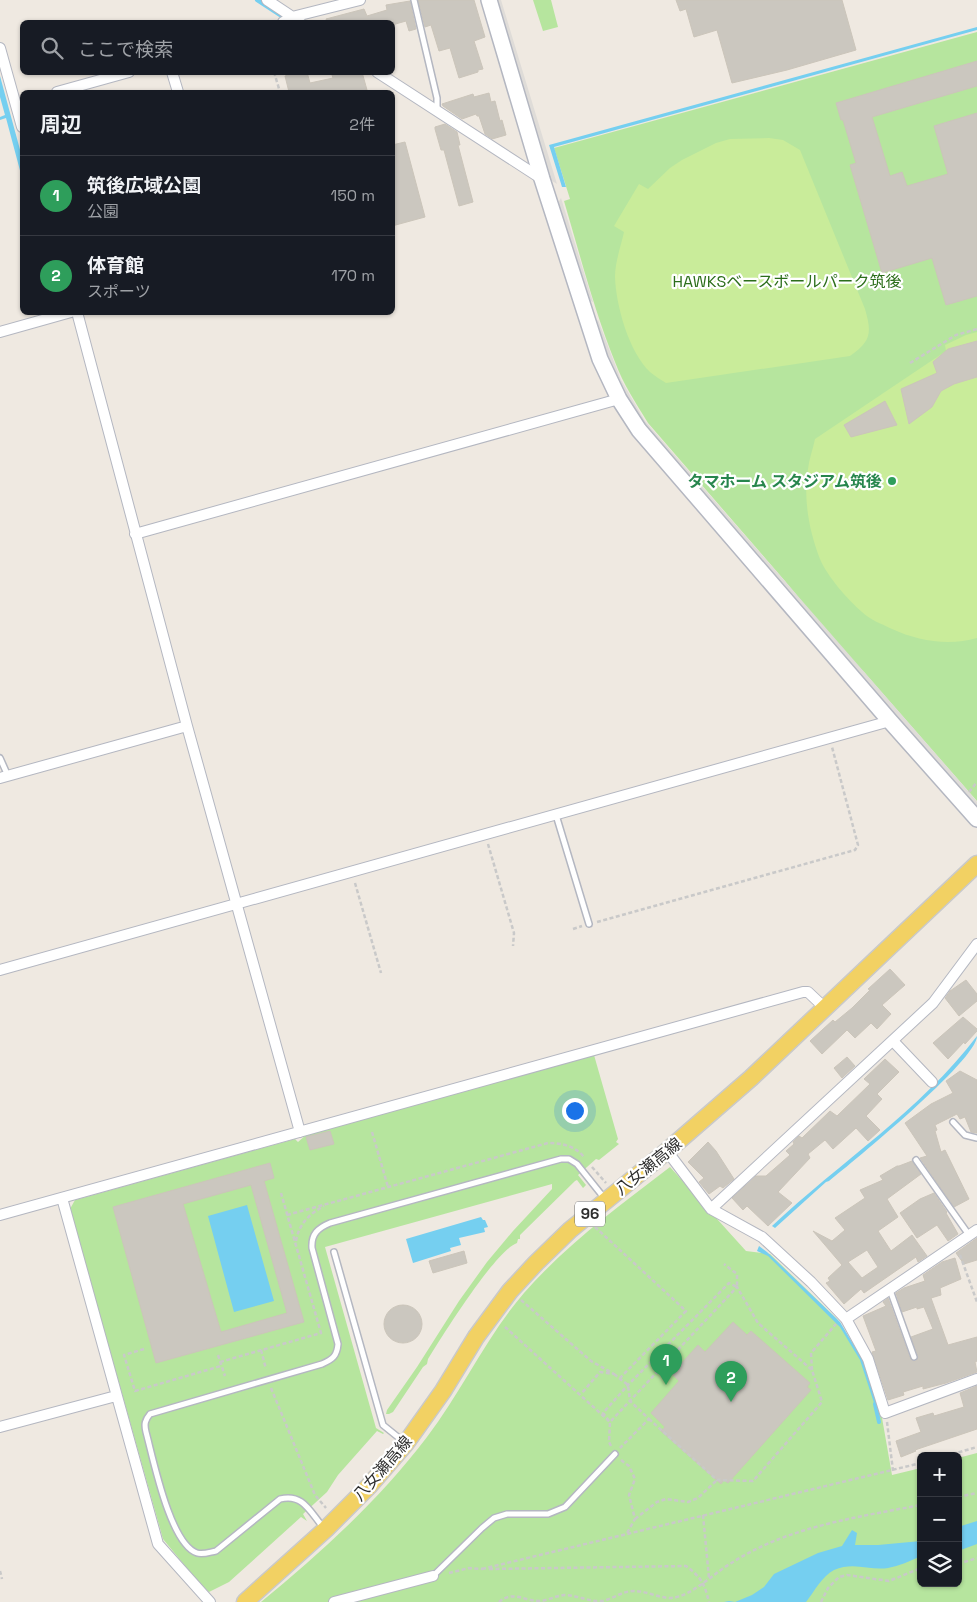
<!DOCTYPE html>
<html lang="ja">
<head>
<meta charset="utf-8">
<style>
  body { margin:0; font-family:"Space Grotesk","Noto Sans JP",sans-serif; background:#20242c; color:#f1f3f6 }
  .controls { position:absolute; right:15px; bottom:15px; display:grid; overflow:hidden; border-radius:8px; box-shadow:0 1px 4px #0004 }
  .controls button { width:45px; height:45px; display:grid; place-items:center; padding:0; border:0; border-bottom:1px solid #363941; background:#171b24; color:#f1f3f6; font:25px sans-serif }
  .you { position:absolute; left:574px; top:1110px; width:18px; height:18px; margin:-12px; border:4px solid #fff; border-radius:50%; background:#1a73e8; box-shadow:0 0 0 8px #1a73e833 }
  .badge { display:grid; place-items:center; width:32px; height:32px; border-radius:50%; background:#b45309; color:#fff; font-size:16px; font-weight:700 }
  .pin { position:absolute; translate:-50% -41px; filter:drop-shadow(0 1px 2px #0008) }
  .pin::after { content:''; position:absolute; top:26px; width:18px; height:15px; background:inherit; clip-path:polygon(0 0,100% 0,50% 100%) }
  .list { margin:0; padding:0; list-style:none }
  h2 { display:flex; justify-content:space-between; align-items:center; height:65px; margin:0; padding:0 20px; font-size:21px }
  h2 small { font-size:16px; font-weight:400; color:#9ea1a6 }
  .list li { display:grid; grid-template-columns:32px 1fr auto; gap:15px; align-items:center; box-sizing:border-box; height:80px; padding:0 20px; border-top:1px solid #363941 }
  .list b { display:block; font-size:19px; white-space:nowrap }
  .list p { margin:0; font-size:16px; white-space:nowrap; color:#9ea1a6 }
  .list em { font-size:16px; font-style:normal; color:#9ea1a6 }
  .icon { flex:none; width:28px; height:28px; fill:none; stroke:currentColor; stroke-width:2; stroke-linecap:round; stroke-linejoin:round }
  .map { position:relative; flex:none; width:977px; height:1602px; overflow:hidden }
  .search { position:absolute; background:#171b24; box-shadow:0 1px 4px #0004; left:20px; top:20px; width:375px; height:55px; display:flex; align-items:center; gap:12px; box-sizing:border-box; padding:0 18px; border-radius:8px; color:#9ea1a6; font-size:19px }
  .panel { position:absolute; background:#171b24; box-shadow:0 1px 4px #0004; left:20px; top:90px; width:375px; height:225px; border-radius:8px }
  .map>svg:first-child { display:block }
  .green { fill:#b6e59e }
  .pitch { fill:#c9ec9a }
  .plaza { fill:#dfdcd8 }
  .water { fill:#75cff0 }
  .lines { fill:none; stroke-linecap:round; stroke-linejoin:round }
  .stream { stroke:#75cff0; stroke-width:4 }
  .building { fill:#cbc7bf; stroke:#cbc5ba; fill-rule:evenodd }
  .lane-casing { stroke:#b4b7c1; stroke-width:8 }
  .street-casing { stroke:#b4b7c1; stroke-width:12 }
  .secondary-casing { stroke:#b4b7c1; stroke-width:18 }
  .primary-casing { stroke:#c9c9c9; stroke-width:19 }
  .path { stroke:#c9c9c9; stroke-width:2.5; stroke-dasharray:4 2.5; stroke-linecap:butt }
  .lane { stroke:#fff; stroke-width:5 }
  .street { stroke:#fff; stroke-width:10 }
  .secondary { stroke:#fff; stroke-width:15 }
  .primary { stroke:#f2d163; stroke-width:16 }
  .leisure-dot { fill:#2e9e5b; stroke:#fff; stroke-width:2 }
  .labels { text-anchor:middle; stroke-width:4.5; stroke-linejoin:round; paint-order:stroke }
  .shield { fill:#fff; stroke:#6d6d6d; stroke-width:1 }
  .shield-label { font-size:15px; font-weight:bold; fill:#2e2e2e }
  .park-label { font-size:16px; fill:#2c6e1b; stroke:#fff }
  .leisure-label { font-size:16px; font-weight:bold; fill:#27864d; stroke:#fff; text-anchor:end }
  .street-label { font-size:16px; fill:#2e2e2e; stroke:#fff }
</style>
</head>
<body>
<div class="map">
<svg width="977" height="1602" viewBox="0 0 977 1602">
  <rect width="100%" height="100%" fill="#efe9e1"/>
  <path class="green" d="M533,0H551L558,27L543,31Z
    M977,32V801L864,672L847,656L785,581L648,423C636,403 623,384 615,362C594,310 580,255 564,201L570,199L554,148Z
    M594,1055L618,1139L616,1142L619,1144L599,1160L596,1159L578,1175L586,1185L583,1188L577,1180L575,1181L520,1235V1239H518L517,1243C495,1251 443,1335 428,1359L427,1364L423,1367L393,1412L389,1414H386L387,1410L417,1367L459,1301L487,1262L513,1231L552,1189V1184L325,1247L376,1428L384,1433L383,1434L377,1431L338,1475L327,1492L303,1514L307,1521L301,1517L229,1582L209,1592L195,1578L163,1539L70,1209L75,1200L295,1139L298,1142L306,1135Z
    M670,1167L746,1251L770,1254L837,1319L866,1364L881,1412L892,1475L921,1468V1583H958V1458L977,1453V1602H261C321,1553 380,1499 427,1437C462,1391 486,1337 524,1293C567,1244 619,1206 670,1167Z"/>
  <path class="pitch" d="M769,138L783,140L800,150L865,309C872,333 871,341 850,356L666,383C661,380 655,376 650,372C629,352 616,306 615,277C615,262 621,246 624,232L614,226L639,184L648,189L670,168L682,160L716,143L730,139Z
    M977,332V638C949,646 918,641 892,629C882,624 870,620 862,612C848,600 827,576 820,559C809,531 803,498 808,469C809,459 813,449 815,439L946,351L945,345L966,335Z"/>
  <path class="plaza" d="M495,0H501L557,184L549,179Z
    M561,198L593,302L588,300L558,207V203Z
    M598,320L621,380L645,421L969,792L977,802V810L647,433L612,372L595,322Z"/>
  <path class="water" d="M977,27V30L554,147L566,187H562L549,145Z
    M0,76L22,157V178L6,118L0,120V117L5,115L0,97Z
    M977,1036C977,1060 853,1162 829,1181L826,1182L775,1228L772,1226C840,1162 920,1111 977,1036Z
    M247,1205L274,1301L234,1312L208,1216Z
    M481,1217L483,1220H485L488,1227L484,1228L485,1232L459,1238L461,1245L450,1248L451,1251L413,1263L406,1239Z
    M759,1246L767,1252L840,1322L865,1364L878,1408L876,1409L860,1360L840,1327L768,1256L757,1251Z
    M977,1521V1544L958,1551V1527Z
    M852,1530L857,1533L855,1545H878L921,1541V1556C910,1561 899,1566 888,1568C870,1571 854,1561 834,1570C822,1576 814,1592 806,1602H724L729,1601L735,1602L752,1595L764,1587L774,1574L818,1553L842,1546Z"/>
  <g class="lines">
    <path class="stream" d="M257,0L280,15
      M875,1404L879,1422"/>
  </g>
  <path class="building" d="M418,0H474L485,37L474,41L483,69L478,70V72L459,78L450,48L439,51L431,25L425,27Z
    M676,0H842L856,50L787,70L732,83L717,30L694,37L686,9L680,11Z
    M410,1L416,29L409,31L406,21L392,25V22H327L326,19L364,9L367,16L387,10L386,5Z
    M977,61V86L872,117L890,176L902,172L907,186L948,174L934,126L977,113V296L946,305L932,258L882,273L850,165L856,163L843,120H841L836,103Z
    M298,72H307L310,83L333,78L331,72H362L367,90L358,92H289L285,76Z
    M489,93L491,102L495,101L500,121L502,120L506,135L492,139L485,134L479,116H477L476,114L462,119L443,106L442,104L473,94L474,97Z
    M445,124L457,132L460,145H458L473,202L459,206L444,150H441L435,129V127Z
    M405,142L425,217L392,226V145Z
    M977,341V377L954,384L941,391L932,407L909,424L901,389L937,373L933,362L948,349Z
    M885,401L897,425L851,437L844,425Z
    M890,969L905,985L882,1005L891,1014L877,1029L871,1023L855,1038L847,1030L822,1054L810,1041L833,1020L835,1022L852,1008L870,990L868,989Z
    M966,980L977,994V1001L959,1016L945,998L950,991Z
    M963,1017L977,1029V1031L965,1044L964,1042L948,1059L933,1043Z
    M847,1057L855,1066L842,1078L834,1068Z
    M885,1059L899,1072L877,1094L882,1099L866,1116L880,1130L868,1141L856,1128L833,1149L825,1140L808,1154L810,1158L778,1192L792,1203L768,1226L747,1206L743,1210L732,1198L756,1176H766L790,1155L786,1151L794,1144L793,1142L799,1136L802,1138L830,1111L837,1116L870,1084L864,1079Z
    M960,1071L977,1080V1133L971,1132L965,1117L960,1119L957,1114L935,1125L937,1130L935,1131L941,1152L945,1150L969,1199L954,1207L920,1158L927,1156L905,1123L931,1104L953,1093L946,1081Z
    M330,1131L334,1144L310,1150L306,1137Z
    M708,1142L716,1151L734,1179L723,1188L720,1186L709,1194L699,1182L704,1178L688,1162Z
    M912,1161L921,1174L887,1199L898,1217L878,1231L891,1251L912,1235L927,1256L918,1262L916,1257L864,1293L861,1289L844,1304L826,1283L830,1281L828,1278L842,1265L813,1231L832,1241L845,1230L835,1218L865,1198L860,1190L883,1180L880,1176L897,1166H899ZM867,1250L878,1267L862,1278L848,1262Z
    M270,1163L274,1178L264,1181L304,1322L156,1363L113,1207ZM251,1185L287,1313L221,1332L183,1204Z
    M934,1193L947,1212L946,1213L958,1234L948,1241L937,1225L917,1238L900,1213L920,1199Z
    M977,1238V1260L964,1264L956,1253Z
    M464,1251L467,1263L433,1273L429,1261Z
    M955,1258L961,1279L940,1288L941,1295L931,1298L948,1345L977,1337V1361L975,1362L977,1372L946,1383L923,1389V1386L903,1392L904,1395L888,1400L872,1352L876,1351L863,1316L886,1306L883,1302L888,1298L910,1358L913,1361H916L918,1356L911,1337L933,1329L924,1307L917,1309V1307L902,1312L896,1293L904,1288L925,1281L923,1275L942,1262Z
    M384 1324a19 19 0 1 1 38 0a19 19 0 1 1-38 0Z
    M733,1322L747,1335L751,1331L810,1383L807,1387L811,1390L728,1483L724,1480L721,1484L661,1431L665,1427L651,1413L679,1381L672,1374L698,1345L705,1352Z
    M977,1386V1429L915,1450L916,1451L901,1457L896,1441L921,1432L916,1418L933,1413L934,1416L964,1407L960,1393Z"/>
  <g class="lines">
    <defs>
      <path id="lane" d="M414,0L437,98V111
        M0,758L8,776
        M556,815L589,924
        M953,1122L965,1135L977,1138
        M916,1160L969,1235
        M334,1252L383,1425L404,1442
        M890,1290L914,1357
        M323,1527C310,1512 303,1493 280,1499L216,1551C210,1552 203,1555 197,1553C170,1544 153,1458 146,1432C144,1424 145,1420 150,1414L322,1364C333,1359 337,1356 338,1344L312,1248C311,1234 318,1228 330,1223L561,1159H569L577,1164L605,1199
        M433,1576L482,1528L494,1518L507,1514H548L565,1507L615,1454"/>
      <path id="street" d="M267,0L300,22
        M283,22L292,17L360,0
        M0,48L22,127
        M172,72L178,92
        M377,72L542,179
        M57,92L129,72
        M77,312L187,726L300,1132
        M0,332L71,312
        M135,534L619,399
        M0,778L187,726
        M0,970L890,721
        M893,1041L932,1082
        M667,1151L711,1209L762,1237L811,1282L846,1319L868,1359L885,1413L977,1379
        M62,1198L158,1544L210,1602
        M711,1209L933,1003L977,944
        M0,1215L803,992H808L826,1009
        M846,1319L977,1230
        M0,1427L116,1396
        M334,1602L433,1576"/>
      <path id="secondary" d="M489,0L542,179L600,359L619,399L639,430L890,721L977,819"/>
      <path id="primary" d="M245,1602L326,1529L369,1486L406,1443L443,1391L476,1337L510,1291L536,1263L570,1230L667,1151L751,1078L977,864"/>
    </defs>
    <use href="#lane" class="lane-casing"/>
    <use href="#street" class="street-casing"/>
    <use href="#secondary" class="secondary-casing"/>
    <use href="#primary" class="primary-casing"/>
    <path class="path" d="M274,72L280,92
      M910,363L956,335L977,329
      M969,792L977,782
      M488,844L514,933L513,946
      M355,883L381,973
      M597,922L855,850L858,845L832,747
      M573,929L582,926
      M372,1132L388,1187
      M592,1167L606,1183
      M287,1215L548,1143C562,1143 575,1146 584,1157
      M595,1227L686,1311L620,1378
      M296,1241C299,1224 309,1214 324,1206
      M960,1255L977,1302
      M521,1300L591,1361L614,1374L600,1372L581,1394
      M505,1327L610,1422L603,1413L628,1385L729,1283L737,1287V1274L724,1264
      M144,1349L124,1355L135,1391L221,1366
      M261,1350L266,1369
      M218,1355L225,1376
      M220,1362L321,1333L281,1193
      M812,1370L811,1353L836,1324
      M614,1374L628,1385L630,1401L649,1419L620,1448
      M271,1388L315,1495L326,1508
      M887,1422L893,1471
      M611,1446L609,1442L610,1422L737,1287L758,1323L812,1370L822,1402L753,1481L717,1480L649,1419
      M946,1456L977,1447
      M621,1460L629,1466L635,1479L629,1495L635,1519L627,1533
      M958,1497L977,1493
      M703,1515L709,1578
      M635,1519L657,1502L666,1499L688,1502L698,1498L717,1480
      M958,1564L977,1558
      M482,1569L921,1463
      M489,1569L686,1566C702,1578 704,1583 709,1602
      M0,1571L2,1579
      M449,1573L469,1568L483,1569
      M499,1602C513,1590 524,1601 539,1601C547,1601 555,1596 564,1595C577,1595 589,1602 602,1601C613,1599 622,1591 634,1591C647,1591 658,1598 671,1598C691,1597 715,1572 733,1562C788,1527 857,1517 921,1505
      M821,1602L828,1588L839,1577L847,1575L889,1581L921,1568"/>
    <use href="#lane" class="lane"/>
    <use href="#street" class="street"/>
    <use href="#secondary" class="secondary"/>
    <use href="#primary" class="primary"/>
  </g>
  <circle class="leisure-dot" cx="892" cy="481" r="5"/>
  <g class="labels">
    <rect class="shield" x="575" y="1201.5" width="30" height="25" rx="4"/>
    <g class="shield-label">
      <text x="590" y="1219">96</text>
    </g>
    <g class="park-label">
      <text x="787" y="287">HAWKSベースボールパーク筑後</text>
    </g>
    <g class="leisure-label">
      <text x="882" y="487">タマホーム スタジアム筑後</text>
    </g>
    <g class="street-label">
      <text transform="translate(648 1166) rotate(-39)" y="6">八女瀬高線</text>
      <text transform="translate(382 1468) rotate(-49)" y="6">八女瀬高線</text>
    </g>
  </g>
</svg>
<div class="controls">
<button>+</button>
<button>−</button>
<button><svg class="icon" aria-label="layers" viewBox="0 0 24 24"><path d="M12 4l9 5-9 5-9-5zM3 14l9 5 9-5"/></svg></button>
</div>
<div class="you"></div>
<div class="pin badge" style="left:666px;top:1385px;background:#2e9e5b">1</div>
<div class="pin badge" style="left:731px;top:1402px;background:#2e9e5b">2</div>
<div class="search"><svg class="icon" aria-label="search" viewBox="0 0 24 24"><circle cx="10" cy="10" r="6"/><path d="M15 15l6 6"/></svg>ここで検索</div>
<section class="panel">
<h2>周辺<small>2件</small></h2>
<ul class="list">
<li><span class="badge" style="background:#2e9e5b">1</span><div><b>筑後広域公園</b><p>公園</p></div><em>150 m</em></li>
<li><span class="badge" style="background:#2e9e5b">2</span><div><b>体育館</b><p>スポーツ</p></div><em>170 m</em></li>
</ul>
</section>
</div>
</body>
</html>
